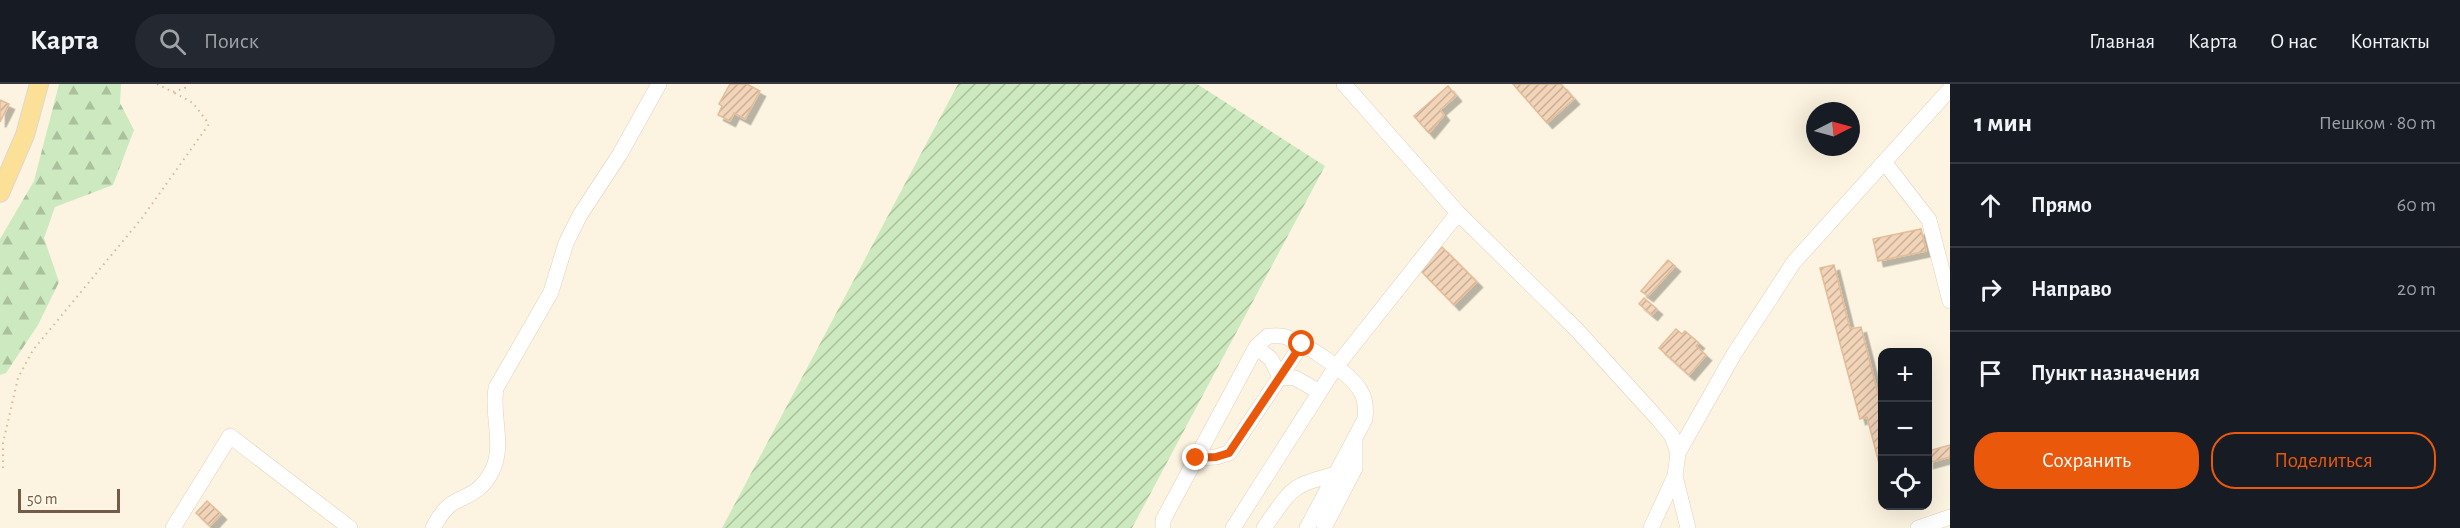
<!DOCTYPE html>
<html lang="ru">
<head>
<meta charset="utf-8">
<style>
  body { margin:0; font-family:"Alegreya Sans",sans-serif; background:#242831; color:#f1f3f6 }
  .controls { position:absolute; right:18px; bottom:18px; display:grid; overflow:hidden; border-radius:12px; box-shadow:0 6px 24px #0002 }
  .controls button { width:54px; height:54px; display:grid; place-items:center; padding:0; border:0; border-bottom:2px solid #363941; background:#171b24; color:#f1f3f6; font:30px sans-serif }
  .compass { position:absolute; left:1806px; top:18px; width:54px; height:54px; border-radius:50%; background:#171b24; box-shadow:0 6px 24px #0002; rotate:84deg }
  .scale { position:absolute; left:18px; bottom:15px; width:102px; box-sizing:border-box; padding-left:6px; border:3px solid #735b48; border-top:0; font-size:16px; line-height:21px; white-space:nowrap; color:#735b48; -webkit-text-stroke:4px #fff8e7; paint-order:stroke }
  .stop { position:absolute; width:18px; height:18px; margin:-14px; border:4px solid #ea580c; border-radius:50%; background:#fff }
  .stop.end { background:#ea580c; border-color:#fff; box-shadow:0 2px 6px #0008 }
  .list { margin:0; padding:0; list-style:none }
  h2 { display:flex; justify-content:space-between; align-items:center; height:78px; margin:0; padding:0 24px; font-size:26px }
  h2 small { font-size:20px; font-weight:400; color:#9ea1a6 }
  .list li { display:grid; grid-template-columns:39px 1fr auto; gap:18px; align-items:center; box-sizing:border-box; height:84px; padding:0 24px; border-top:2px solid #363941 }
  .list b { display:block; font-size:22px; white-space:nowrap }
  .list em { font-size:20px; font-style:normal; color:#9ea1a6 }
  .actions { display:flex; gap:12px; padding:18px 24px }
  .actions a { flex:1; padding:14px 0; border:2px solid #ea580c; border-radius:24px; text-align:center; font-size:21px; color:#ea580c }
  .actions .main { background:#ea580c; color:#fff }
  .icon { flex:none; width:33px; height:33px; fill:none; stroke:currentColor; stroke-width:2; stroke-linecap:round; stroke-linejoin:round }
  .map { position:relative; flex:none; width:1950px; height:444px; overflow:hidden }
  header { display:flex; align-items:center; gap:36px; box-sizing:border-box; height:84px; padding:0 30px; background:#171b24; border-bottom:2px solid #363941 }
  header strong { font-size:28px }
  nav { display:flex; gap:33px; margin-inline-start:auto; font-size:21px }
  .search { width:420px; height:54px; background:#242831; display:flex; align-items:center; gap:15px; box-sizing:border-box; padding:0 21px; border-radius:33px; color:#9ea1a6; font-size:22px }
  main { display:flex }
  aside { flex:1; background:#171b24 }
  .map>svg:first-child { display:block }
  .forest { fill:url(#forest-firs) }
  .garden { fill:url(#garden-furrows) }
  .building { fill:url(#building-hatch); stroke:#e4bc98; stroke-width:1.5; filter:url(#shadow) }
  .lines { fill:none; stroke-linecap:round; stroke-linejoin:round }
  .minor-casing { stroke:#e0d0bc; stroke-width:16 }
  .major-casing { stroke:#ddd8d3; stroke-width:20 }
  .path { stroke:#d6b89b; stroke-width:2; stroke-dasharray:1.5 4.5; stroke-linecap:butt }
  .minor { stroke:#fff; stroke-width:15 }
  .major { stroke:#fce098; stroke-width:18 }
  .route { stroke:#ea580c; stroke-width:8 }
</style>
</head>
<body>
<header>
<strong>Карта</strong>
<div class="search"><svg class="icon" aria-label="search" viewBox="0 0 24 24"><circle cx="10" cy="10" r="6"/><path d="M15 15l6 6"/></svg>Поиск</div>
<nav><a>Главная</a><a>Карта</a><a>О нас</a><a>Контакты</a></nav>
</header>
<main>
<div class="map">
<svg width="1950" height="444" viewBox="0 0 1950 444">
  <defs>
    <pattern id="forest-firs" width="22" height="20" patternUnits="userSpaceOnUse" patternTransform="scale(1.5)"><rect width="22" height="20" fill="#cde9bf"/><path d="M5 1l3.5 6h-7zM16 11l3.5 6h-7z" fill="#abc09d"/></pattern>
    <pattern id="garden-furrows" width="10" height="10" patternUnits="userSpaceOnUse" patternTransform="scale(1.5)"><rect width="10" height="10" fill="#cde9bf"/><path d="M-1 1l2-2M0 10L10 0M9 11l2-2" fill="none" stroke="#abc09d"/></pattern>
    <pattern id="building-hatch" width="6" height="6" patternUnits="userSpaceOnUse" patternTransform="scale(1.5)"><rect width="6" height="6" fill="#f2d4b8"/><path d="M-1 1l2-2M0 6l6-6M5 7l2-2" fill="none" stroke="#c8af98"/></pattern>
    <filter id="shadow"><feDropShadow dx="5.5" dy="5.5" stdDeviation="0" flood-color="#0004"/></filter>
  </defs>
  <rect width="100%" height="100%" fill="#fcf4e0"/>
  <path class="forest" d="M59,0H121L120,19L134,46L113,101L55,123L44,154L59,198L38,241L6,289L0,291V155L34,97Z"/>
  <path class="garden" d="M958,0H1197L1325,82L1132,444H722Z"/>
  <path class="building" d="M730,0H747L760,7L745,35L734,29L730,37L718,31L722,22L719,20Z
    M1513,0H1561L1574,15L1547,39Z
    M1448,2L1456,12L1440,26L1444,31L1429,49L1414,32Z
    M0,16L9,20L0,38Z
    M1921,145L1926,167L1878,177L1873,155Z
    M1442,163L1477,198L1454,221L1420,186Z
    M1668,176L1675,182L1648,212L1641,207Z
    M1834,181L1850,245L1861,243L1882,326V391L1867,333L1860,335L1820,184Z
    M1644,214L1657,225L1652,231L1639,220Z
    M1676,245L1682,250L1685,247L1699,259L1696,262L1706,271L1689,291L1659,264Z
    M1950,361V373L1928,379V367Z
    M207,417L221,430L210,442L196,429Z"/>
  <g class="lines">
    <defs>
      <path id="minor" d="M1344,0L1458,129L1577,246L1658,335L1672,352L1678,369
        M1885,79L1929,136L1950,217
        M1256,263L1271,275L1280,293L1295,294L1320,308
        M1196,374L1216,373L1229,369L1302,260
        M1675,392L1688,444
        M173,444L230,352L350,444
        M433,444C438,435 444,424 453,419C471,409 481,408 492,387C505,361 491,330 496,304L551,208L566,159L580,131L620,70L659,0
        M1163,444V436L1256,263L1268,252C1274,252 1280,251 1286,253C1306,260 1351,289 1361,308C1366,316 1366,326 1365,335L1307,444
        M1233,444L1335,284L1458,129
        M1264,444C1292,405 1289,401 1337,390
        M1324,444L1355,384V357
        M1651,444L1675,392L1678,369L1734,270L1794,178L1950,5
        M1918,444L1950,433"/>
      <path id="major" d="M0,109L25,51L39,0"/>
    </defs>
    <use href="#minor" class="minor-casing"/>
    <use href="#major" class="major-casing"/>
    <path class="path" d="M157,0L173,8L185,4V0
      M3,384V359L18,294L33,266L142,134L209,40L193,19L173,8"/>
    <use href="#minor" class="minor"/>
    <use href="#major" class="major"/>
  </g>
  <g class="lines">
    <path class="route" d="M1196,374L1216,373L1229,369L1302,260"/>
  </g>
</svg>
<div class="controls">
<button>+</button>
<button>−</button>
<button><svg class="icon" aria-label="locate" viewBox="0 0 24 24"><circle cx="12" cy="12" r="6"/><path d="M12 2v4M12 18v4M2 12h4M18 12h4"/></svg></button>
</div>
<svg class="compass" viewBox="-18 -18 36 36"><path d="M0-13l5 13h-10z" fill="#e53935"/><path d="M0 13l5-13h-10z" fill="#9ea1a6"/></svg>
<div class="scale">50 m</div>
<div class="stop" style="left:1302px;top:260px"></div>
<div class="stop end" style="left:1196px;top:374px"></div>
</div>
<aside>
<h2>1 мин<small>Пешком · 80 m</small></h2>
<ul class="list">
<li><svg class="icon" aria-label="ahead" viewBox="0 0 24 24"><path d="M12 20V5M6 11l6-6 6 6"/></svg><div><b>Прямо</b></div><em>60 m</em></li>
<li><svg class="icon" aria-label="right" viewBox="0 0 24 24"><path d="M7 20v-9h11M14 6l5 5-5 5"/></svg><div><b>Направо</b></div><em>20 m</em></li>
<li><svg class="icon" aria-label="arrive" viewBox="0 0 24 24"><path d="M6 21V4h12l-3 4 3 4H6"/></svg><div><b>Пункт назначения</b></div></li>
</ul>
<div class="actions"><a class="main">Сохранить</a><a>Поделиться</a></div>
</aside>
</main>
</body>
</html>
